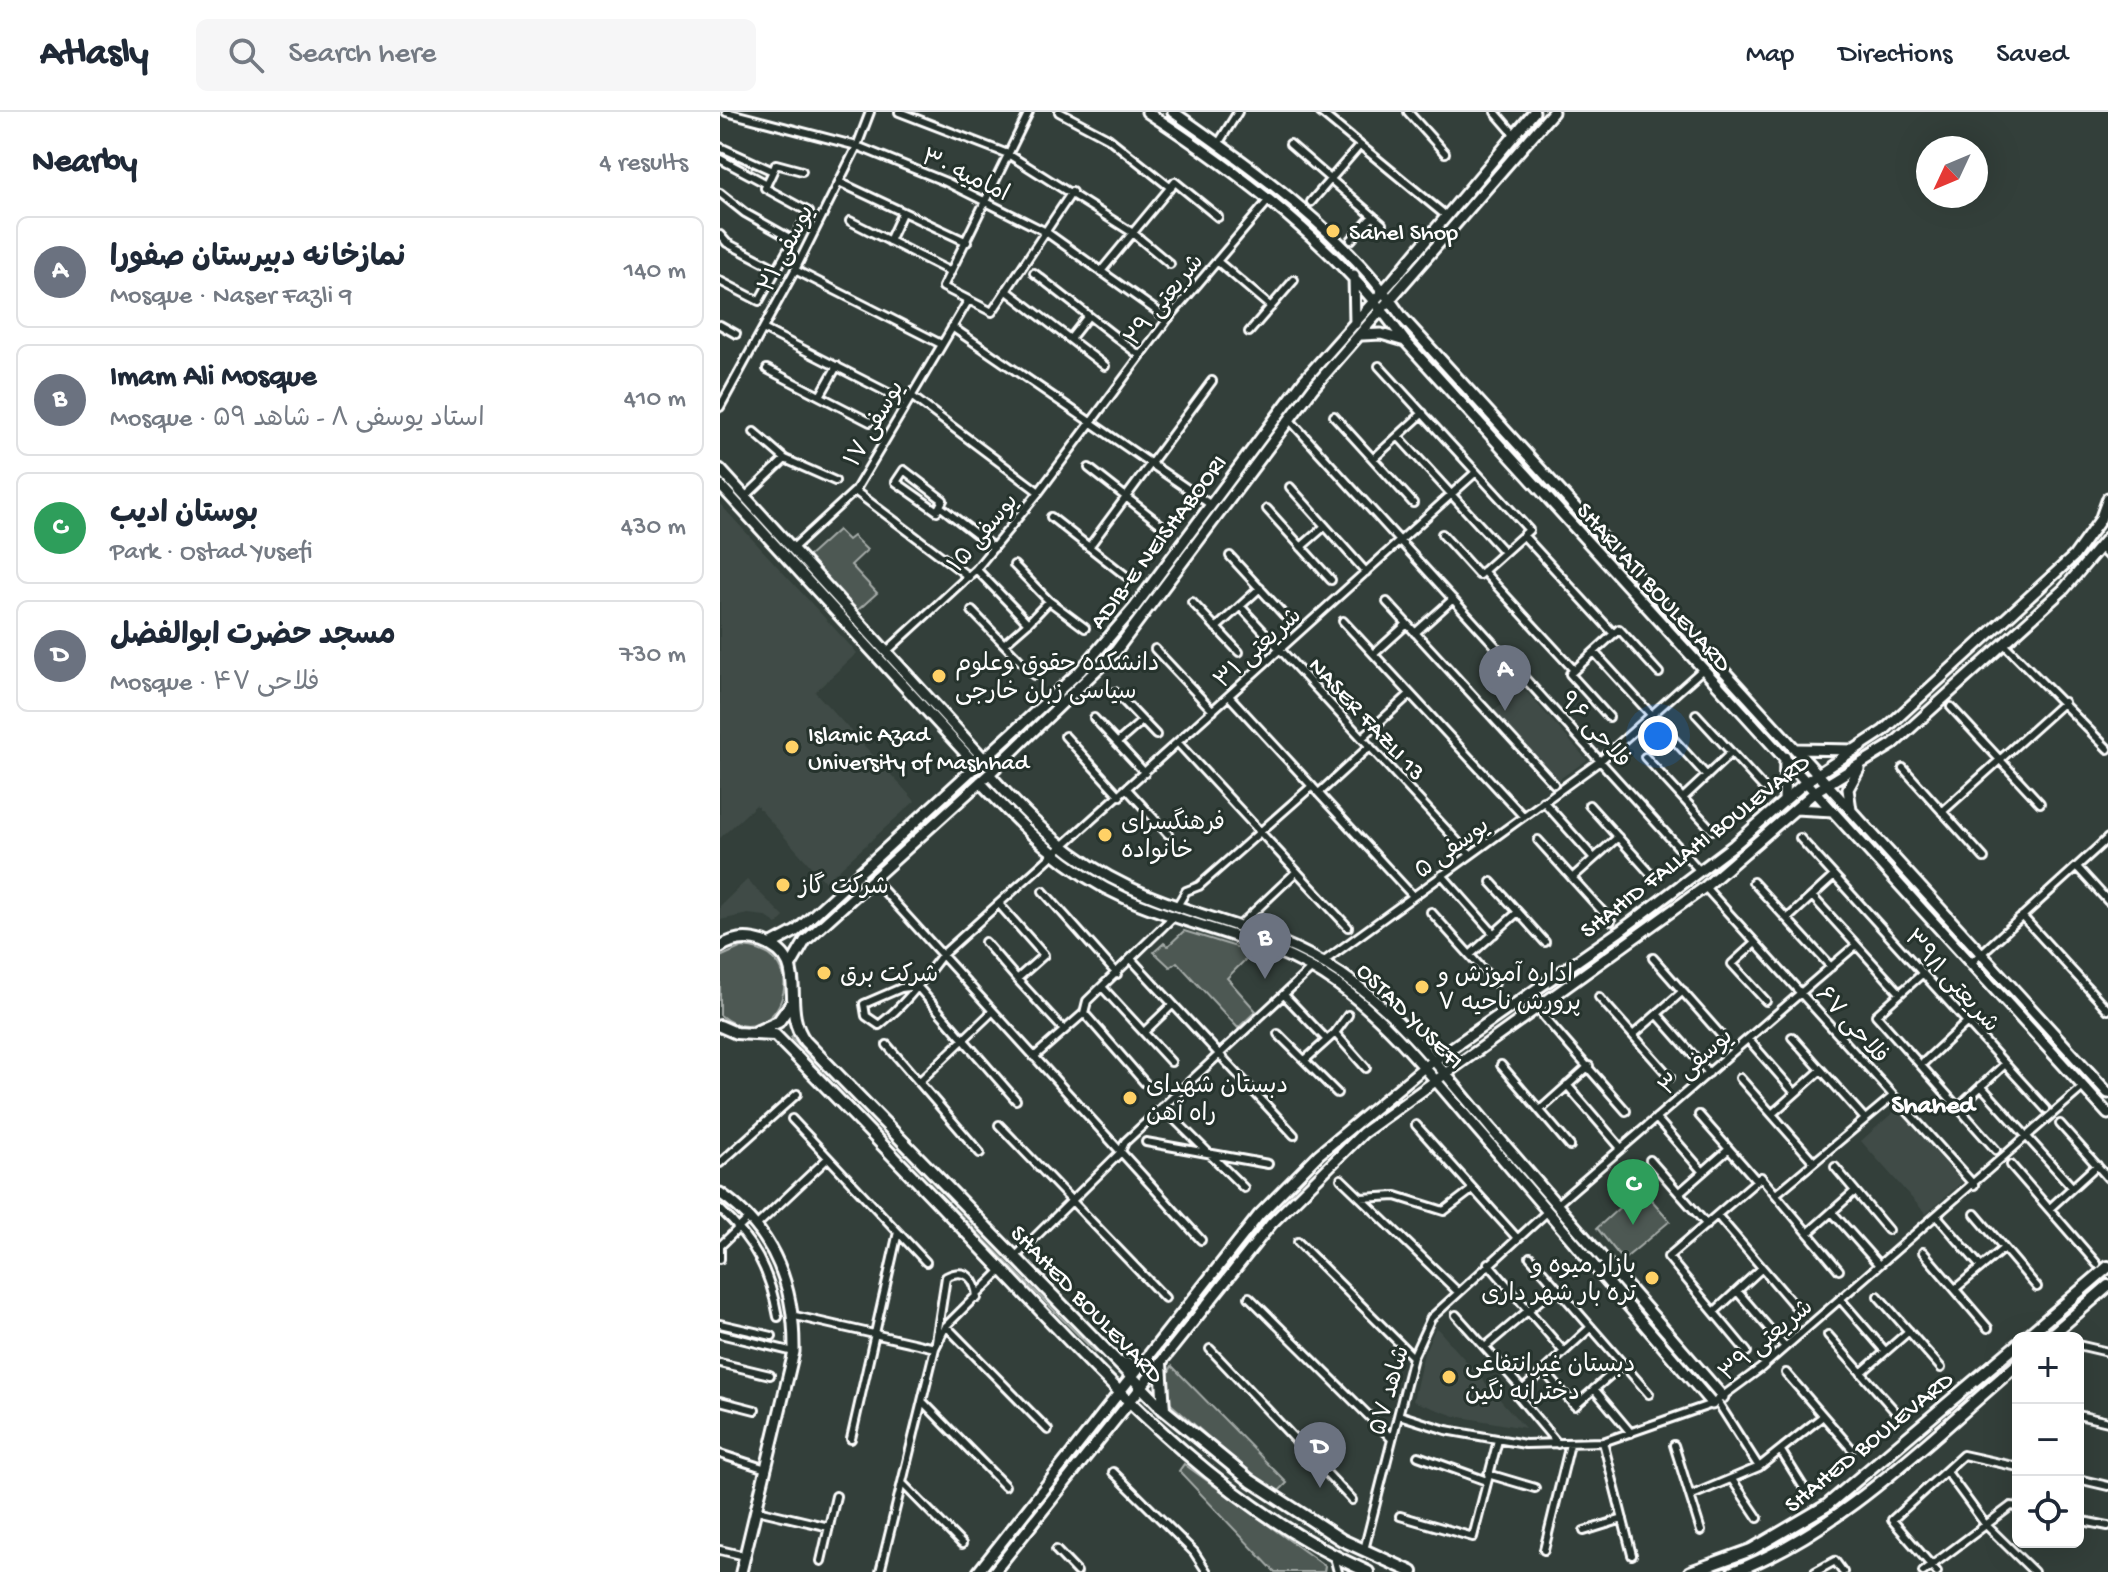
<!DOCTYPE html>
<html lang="en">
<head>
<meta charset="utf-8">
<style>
  body { margin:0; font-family:"Gochi Hand","Playpen Sans Arabic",sans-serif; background:#f6f6f7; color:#1f2937 }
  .controls { position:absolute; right:24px; bottom:24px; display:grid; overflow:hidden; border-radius:12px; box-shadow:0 8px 32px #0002 }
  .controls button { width:72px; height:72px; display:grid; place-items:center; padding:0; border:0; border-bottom:2px solid #e0e1e3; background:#fff; color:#1f2937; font:40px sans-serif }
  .compass { position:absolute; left:1196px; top:24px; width:72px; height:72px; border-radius:50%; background:#fff; box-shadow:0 8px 32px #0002; rotate:226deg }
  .you { position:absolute; left:938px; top:624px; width:28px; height:28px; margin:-20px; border:6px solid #fff; border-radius:50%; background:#1a73e8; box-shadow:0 0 0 12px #1a73e833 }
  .badge { display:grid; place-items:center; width:52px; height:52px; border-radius:50%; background:#2563eb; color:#fff; font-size:26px; font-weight:700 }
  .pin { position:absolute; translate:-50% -66px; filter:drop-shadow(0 2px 4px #0008) }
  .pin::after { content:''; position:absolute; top:42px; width:28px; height:24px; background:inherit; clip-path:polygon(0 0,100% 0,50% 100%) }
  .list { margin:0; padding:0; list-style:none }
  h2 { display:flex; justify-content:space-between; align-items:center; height:104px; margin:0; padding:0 32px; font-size:34px }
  h2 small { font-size:26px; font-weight:400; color:#747a83 }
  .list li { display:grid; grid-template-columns:52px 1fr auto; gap:24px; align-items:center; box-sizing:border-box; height:112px; margin:0 16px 16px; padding:0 16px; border:2px solid #e0e1e3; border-radius:12px }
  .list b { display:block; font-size:30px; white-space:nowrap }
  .list p { margin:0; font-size:26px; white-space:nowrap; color:#747a83 }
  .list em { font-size:26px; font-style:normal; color:#747a83 }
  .icon { flex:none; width:44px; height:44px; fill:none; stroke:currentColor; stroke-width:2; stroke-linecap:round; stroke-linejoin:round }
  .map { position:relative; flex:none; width:1388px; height:1460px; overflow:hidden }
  header { display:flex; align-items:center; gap:48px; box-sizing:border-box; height:112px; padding:0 40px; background:#fff; border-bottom:2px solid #e0e1e3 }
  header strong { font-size:38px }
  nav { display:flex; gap:44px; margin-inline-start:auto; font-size:28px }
  .search { width:560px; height:72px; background:#f6f6f7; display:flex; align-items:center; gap:20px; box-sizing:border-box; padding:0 28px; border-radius:12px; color:#747a83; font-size:30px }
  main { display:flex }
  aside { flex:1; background:#fff }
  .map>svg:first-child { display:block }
  .built { fill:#404c47 }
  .green { fill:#4d5853; stroke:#a6aca9; stroke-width:2 }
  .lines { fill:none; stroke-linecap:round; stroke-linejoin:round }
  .street-casing { stroke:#fff; stroke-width:12 }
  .secondary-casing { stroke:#fff; stroke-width:15 }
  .primary-casing { stroke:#fff; stroke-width:16 }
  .street { stroke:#26332d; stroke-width:6 }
  .secondary { stroke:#26332d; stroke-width:9 }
  .primary { stroke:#26332d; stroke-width:10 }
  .poi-dot { fill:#ffd166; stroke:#26332d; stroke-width:3 }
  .labels { text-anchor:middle; stroke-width:6; stroke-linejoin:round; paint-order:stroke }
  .street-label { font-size:24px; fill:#fff; stroke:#26332d }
  .poi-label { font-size:24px; fill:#fff; stroke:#26332d; text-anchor:start }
  .neighbourhood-label { font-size:26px; font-weight:bold; fill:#fff; stroke:#26332d }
</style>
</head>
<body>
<header>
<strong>Atlasly</strong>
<div class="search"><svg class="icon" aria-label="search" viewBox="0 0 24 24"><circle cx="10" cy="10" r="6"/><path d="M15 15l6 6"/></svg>Search here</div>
<nav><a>Map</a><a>Directions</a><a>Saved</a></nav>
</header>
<main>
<aside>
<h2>Nearby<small>4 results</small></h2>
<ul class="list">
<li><span class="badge" style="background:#6b7280">A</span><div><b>نمازخانه دبیرستان صفورا</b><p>Mosque · Naser Fazli 9</p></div><em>140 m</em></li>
<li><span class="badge" style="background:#6b7280">B</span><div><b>Imam Ali Mosque</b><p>Mosque · استاد یوسفی ۸ - شاهد ۵۹</p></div><em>410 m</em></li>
<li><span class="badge" style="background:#2e9e5b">C</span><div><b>بوستان ادیب</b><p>Park · Ostad Yusefi</p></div><em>430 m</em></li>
<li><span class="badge" style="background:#6b7280">D</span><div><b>مسجد حضرت ابوالفضل</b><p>Mosque · فلاحی ۴۷</p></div><em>730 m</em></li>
</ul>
</aside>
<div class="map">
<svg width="1388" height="1460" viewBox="0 0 1388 1460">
  <rect width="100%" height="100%" fill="#333f3a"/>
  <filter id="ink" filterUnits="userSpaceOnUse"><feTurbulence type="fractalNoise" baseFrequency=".0125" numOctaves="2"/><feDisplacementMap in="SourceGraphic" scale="16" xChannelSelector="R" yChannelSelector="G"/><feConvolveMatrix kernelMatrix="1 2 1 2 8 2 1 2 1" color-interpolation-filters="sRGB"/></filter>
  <g filter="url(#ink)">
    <path class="built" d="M0,392L137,541L95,580L195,689L105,770L36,693L0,726Z
      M804,577L867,648L835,670L771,601Z
      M27,768L64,805L57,812L45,804L28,802L0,808V794Z
      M1177,997L1242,1070L1206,1102L1141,1029Z
      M716,1215L805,1316L735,1304L693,1289L704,1241Z"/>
    <path class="green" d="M118,418L128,428L133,424L147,438L131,453L157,481L137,499L88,445Z
      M464,819L533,840L507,866L536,899L518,916L457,850L450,855L434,840L444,831L448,834Z
      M22,835C101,840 55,948 0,903V845Z
      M73,923L231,1088L227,1091C175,1037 120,983 71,925Z
      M921,1076L950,1109L903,1148L877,1116Z
      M236,1093L374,1233L391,1251L371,1236L233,1096Z
      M452,1254L567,1371L555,1383L445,1287L442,1273Z
      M464,1352L605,1454L604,1460H555L459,1359Z"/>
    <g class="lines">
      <defs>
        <path id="street" d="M6,0L137,34L226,70L326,120L448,207
          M179,0L288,42L413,121L450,152
          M309,0L223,175L272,200L352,80
          M339,0L388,26L451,76
          M600,0L725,103
          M688,0L725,41
          M775,0L794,22
          M498,32L518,0
          M570,32L662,112
          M0,35L53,59L45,76L89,100L39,189L0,169
          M0,47L47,72
          M53,59L56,52L82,59
          M119,70L247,130
          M0,81L25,101L73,128
          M591,90L640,33
          M130,109L231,160
          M0,123L7,131L57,157
          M631,128L653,104
          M169,129L182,101
          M497,149L551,195
          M75,158L221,232
          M382,158L455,70L498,105
          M314,161L419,243
          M286,178L385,254
          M0,213L16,222
          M232,215L491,393
          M43,217L186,290
          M529,220L574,168
          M350,227L368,204
          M659,254L809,418L759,463L722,422
          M47,257L150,310
          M190,283L319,380
          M100,284L117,254
          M0,295L75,158L137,34L150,0
          M614,304L693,391
          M569,307L980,759
          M34,320L65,347L115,369
          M678,324L784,440
          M653,347L703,301
          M369,356L444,415
          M184,358L223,388L217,399L176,370Z
          M570,375L646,460
          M135,379L249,465
          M25,385L65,347
          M221,395L274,436
          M547,397L611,468
          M331,405L406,464
          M803,423L894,522
          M369,435L492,269
          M581,435L605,414
          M1380,436L1388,444
          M72,437L135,379L248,189
          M510,444L564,503
          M294,453L329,489L365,516
          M256,457L308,511L284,532
          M763,459L854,558
          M472,490L519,540
          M667,490L834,672
          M520,494L750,743
          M252,499L314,563
          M623,509L803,704
          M308,511L329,489
          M496,516L540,476
          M695,521L733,487
          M1284,532L1388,637
          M435,537L493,599
          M166,540L256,457L319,380L448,207L548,89
          M874,540L987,664
          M654,542L687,512
          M395,580L436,623
          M509,584L693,784
          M1231,595L1320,691
          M976,602L1043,675
          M889,605L850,562L899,517L939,561
          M374,606L425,661
          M345,624L400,684
          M642,626L690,582
          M397,631L422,609
          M458,631L628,815
          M925,645L992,718
          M1183,656L1264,746
          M407,677L448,722
          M599,681L650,634
          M963,686L1011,641
          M823,689L874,746
          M869,693L930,761
          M1222,700L1344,590
          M1080,726L1326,997
          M818,728L891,809
          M1357,755L1388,789
          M722,763L774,822
          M852,766L898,725
          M153,767L481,1128
          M771,770L825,830
          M1033,770L1111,855
          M985,775L1254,1073
          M323,779L397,862
          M1092,784L1180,881
          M279,792L324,843L297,867L344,918
          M457,794L466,779L479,774L592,674
          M711,800L775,871
          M1302,804L1388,898
          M1067,807L1114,764
          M520,813L576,760
          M265,830L297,867
          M1035,831L1012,852L1046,889
          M750,843L798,800
          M933,846L1000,922
          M412,848L574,1023
          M603,850L880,649L983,557
          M1251,851L1388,726
          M1203,861L1156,903L1276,1038
          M382,875L451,950
          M565,884L607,928
          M879,885L950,965
          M364,901L425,971
          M937,902L989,961
          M824,905L906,999
          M424,920L451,894
          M615,921L646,956
          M558,922L617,981
          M913,923L963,879
          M1072,925L1145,1007
          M1028,927L1075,981
          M167,933L260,1041
          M314,945L364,901L367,889L454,804
          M585,948L615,921L628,903
          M781,953L850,1034
          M1201,953L1247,910
          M1020,966L1094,1050
          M199,970L272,900
          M847,973L901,1036
          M1261,974L1352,1075
          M296,988L197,874L181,876L144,892L146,904L159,913C185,893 202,869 222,843L756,360
          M442,995L524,1076
          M1239,995L1285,952
          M820,998L869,954
          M1052,1002L1101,958
          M979,1003L1037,1069
          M936,1006L983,1060
          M72,1007L206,1150
          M1340,1012L1388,1066
          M279,1013L445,1186
          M696,1013L797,1126
          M426,1030L548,1052
          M930,1048L987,1113
          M0,1051L77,982
          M1291,1053L1377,1152
          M1115,1055L1168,1118
          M621,1067L737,1179
          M959,1081L1009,1037
          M1056,1082L1173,984
          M641,1086L676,1084L724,1099L753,1077
          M837,1092L1136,833
          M0,1097C34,1129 50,1159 58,1205
          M1329,1097L1377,1053
          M1112,1100L1159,1153
          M1255,1102L1317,1175
          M997,1103L1074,1193
          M1217,1104L1261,1155
          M36,1114L108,1046
          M1088,1121L1135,1079
          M578,1130L693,1245
          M0,1134L29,1106
          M0,1135V1147
          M1203,1140L1268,1216
          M296,1144L400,1041L405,1030L592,856
          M810,1145L929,1282
          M768,1151L844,1240
          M1235,1177L1284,1136
          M1017,1179L1065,1235
          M1158,1184L1221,1256
          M529,1185L672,1327
          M1120,1187L1165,1239
          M994,1200L1042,1156
          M736,1203L803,1278
          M75,1204L215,1236L226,1165C246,1155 256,1167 257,1186
          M0,1212L52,1224
          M226,1214L328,1318
          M0,1222L74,1240
          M1108,1223L1174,1298
          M1358,1233L1388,1240
          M765,1235L836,1175
          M490,1237L632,1388
          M1027,1240L948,1145L1041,1065L1119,1158
          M0,1251L50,1263
          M824,1259L855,1294L903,1252
          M1066,1261L1131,1336
          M1141,1261L1189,1219
          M874,1277L911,1321
          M0,1289L35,1298
          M997,1289L1039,1355
          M203,1290L285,1374
          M679,1303L726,1318L805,1332L883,1330L992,1292L1041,1256L1363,975
          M1358,1303L1388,1310
          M131,1327L178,1120
          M883,1330L912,1443
          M838,1332L797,1283L871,1215
          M954,1333L981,1419
          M1061,1339L1084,1376
          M0,1342L46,1357
          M698,1344L767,1369
          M393,1360L474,1440L487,1460
          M1227,1360L1265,1412L1314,1460
          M768,1362L815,1376
          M1358,1367L1388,1374
          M1013,1369L1038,1406
          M183,1372L242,1432
          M970,1384L1039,1355L1103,1304
          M37,1398L109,1415
          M680,1404L753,1425L778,1328
          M1358,1408L1388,1414
          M864,1419L903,1407
          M0,1438L25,1444
          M336,1438L357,1460
          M644,1438L693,1245L711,1206L828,1099
          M824,1438L850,1332
          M614,1445L618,1460
          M101,1449L116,1384
          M160,1460L215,1236L226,1214L282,1158
          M1095,1460L1115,1449L1123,1460
          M1203,1460L1291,1394L1298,1395
          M1217,1460L1172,1408L1243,1343L1298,1355"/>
        <path id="secondary" d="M427,0C522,62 619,136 685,229L1388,1002
          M453,0C535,57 625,121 682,205L1388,981
          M634,163L635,212
          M642,223L661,222L685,229
          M0,357L265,648
          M0,373L258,655
          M1077,637L1135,638
          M269,662C311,709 351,748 409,775C481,809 554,816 621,862C681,902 727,965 773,1019C850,1107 926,1196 1003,1285
          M260,670C304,717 345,759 405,786C476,818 553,826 617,872C674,913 718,973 764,1025C840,1114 916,1203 992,1292
          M1064,690L1065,645
          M1075,697L1113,699
          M1131,698L1128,677L1139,657
          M50,833L76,819L360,559L414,496L584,268L672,169L814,0
          M70,855L85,829L269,662L395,540L593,276L833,0
          M0,1081C55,1119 75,1175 74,1240L21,1460
          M258,1460L539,1103L599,1042L703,956L900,819L1014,733L1087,669L1163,619L1354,444L1380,408L1388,386
          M274,1460L551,1112L643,1021L985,775L1096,679L1173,632L1344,477L1388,425"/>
        <path id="primary" d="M0,835C13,826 28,825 43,830C93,849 58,893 85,929L444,1298L531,1369L622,1428L692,1460
          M0,914L16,921L55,923C133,1002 210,1082 286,1162C394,1276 501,1395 648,1460
          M38,919L58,910L71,892
          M1305,1226L1388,1155
          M1328,1226L1388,1174
          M400,1251L414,1253L424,1248
          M441,1251L444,1298
          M970,1460L1031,1438L1106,1394L1298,1232
          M1013,1460C1124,1417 1209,1327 1298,1252"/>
      </defs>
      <use href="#street" class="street-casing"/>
      <use href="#secondary" class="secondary-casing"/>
      <use href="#primary" class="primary-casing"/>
      <use href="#street" class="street"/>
      <use href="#secondary" class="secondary"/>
      <use href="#primary" class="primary"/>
    </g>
  </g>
  <g class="poi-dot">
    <circle cx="613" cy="119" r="8"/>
    <circle cx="219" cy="564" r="8"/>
    <circle cx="72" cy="635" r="8"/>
    <circle cx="385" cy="723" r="8"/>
    <circle cx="63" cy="773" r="8"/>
    <circle cx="104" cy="861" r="8"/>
    <circle cx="702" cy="875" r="8"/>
    <circle cx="410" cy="986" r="8"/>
    <circle cx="932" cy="1166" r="8"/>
    <circle cx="729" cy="1265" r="8"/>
  </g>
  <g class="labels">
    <g class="street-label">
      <text transform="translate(246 62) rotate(25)" y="8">امامیه ۳۰</text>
      <text transform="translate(65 136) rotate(-63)" y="8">یوسفی ۲۱</text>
      <text transform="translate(443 187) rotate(-51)" y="8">شریعتی ۲۹</text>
      <text transform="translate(153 311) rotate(-60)" y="8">یوسفی ۱۷</text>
      <text transform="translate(262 420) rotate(-50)" y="8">یوسفی ۱۵</text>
      <text transform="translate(437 429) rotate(-53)" y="8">ADIB-E NEISHABOORI</text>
      <text transform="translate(935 474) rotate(48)" y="8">SHARI'ATI BOULEVARD</text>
      <text transform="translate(537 535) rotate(-42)" y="8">شریعتی ۳۱</text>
      <text transform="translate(648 606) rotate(47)" y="8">NASER FAZLI 13</text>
      <text transform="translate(876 617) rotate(48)" y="8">فلاحی ۹۶</text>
      <text transform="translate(974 733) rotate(-38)" y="8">SHAHID FALLAHI BOULEVARD</text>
      <text transform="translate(731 735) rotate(-36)" y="8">یوسفی ۵</text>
      <text transform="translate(1233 868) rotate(48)" y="8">شریعتی ۳۹/۱</text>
      <text transform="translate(691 903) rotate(45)" y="8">OSTAD YUSEFI</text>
      <text transform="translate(1133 912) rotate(48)" y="8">فلاحی ۶۷</text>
      <text transform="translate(975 949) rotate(-41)" y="8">یوسفی ۳</text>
      <text transform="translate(368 1191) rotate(46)" y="8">SHAHED BOULEVARD</text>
      <text transform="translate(1045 1227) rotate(-40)" y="8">شریعتی ۳۹</text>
      <text transform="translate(668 1278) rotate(-74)" y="8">شاهد ۵۷</text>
      <text transform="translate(1148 1329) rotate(-39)" y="8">SHAHED BOULEVARD</text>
    </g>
    <g class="poi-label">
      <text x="629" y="127">Sahel Shop</text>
      <text x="235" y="558">دانشکده حقوق وعلوم<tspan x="235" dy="28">سیاسی زبان خارجی</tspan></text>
      <text x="88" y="629">Islamic Azad<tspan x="88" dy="28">University of Mashhad</tspan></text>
      <text x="401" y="717">فرهنگسرای<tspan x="401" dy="28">خانواده</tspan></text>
      <text x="79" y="781">شرکت گاز</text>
      <text x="120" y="869">شرکت برق</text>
      <text x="718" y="869">اداره آموزش و<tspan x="718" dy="28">پرورش ناحیه ۷</tspan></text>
      <text x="426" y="980">دبستان شهدای<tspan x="426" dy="28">راه آهن</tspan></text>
      <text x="916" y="1160" text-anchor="end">بازار میوه و<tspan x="916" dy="28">تره بار شهر داری</tspan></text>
      <text x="745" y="1259">دبستان غیرانتفاعی<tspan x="745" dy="28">دخترانه نگین</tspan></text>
    </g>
    <g class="neighbourhood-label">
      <text x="1213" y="1000">Shahed</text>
    </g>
  </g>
</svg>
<div class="controls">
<button>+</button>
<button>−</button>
<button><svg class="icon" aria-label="locate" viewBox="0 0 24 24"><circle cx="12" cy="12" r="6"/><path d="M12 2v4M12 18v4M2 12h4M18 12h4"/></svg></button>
</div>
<svg class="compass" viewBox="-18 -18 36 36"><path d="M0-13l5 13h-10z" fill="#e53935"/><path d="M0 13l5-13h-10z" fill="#747a83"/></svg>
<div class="you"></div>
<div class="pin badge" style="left:785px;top:599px;background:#6b7280">A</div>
<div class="pin badge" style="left:545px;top:867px;background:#6b7280">B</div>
<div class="pin badge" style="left:913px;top:1113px;background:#2e9e5b">C</div>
<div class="pin badge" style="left:600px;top:1376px;background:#6b7280">D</div>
</div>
</main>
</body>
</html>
